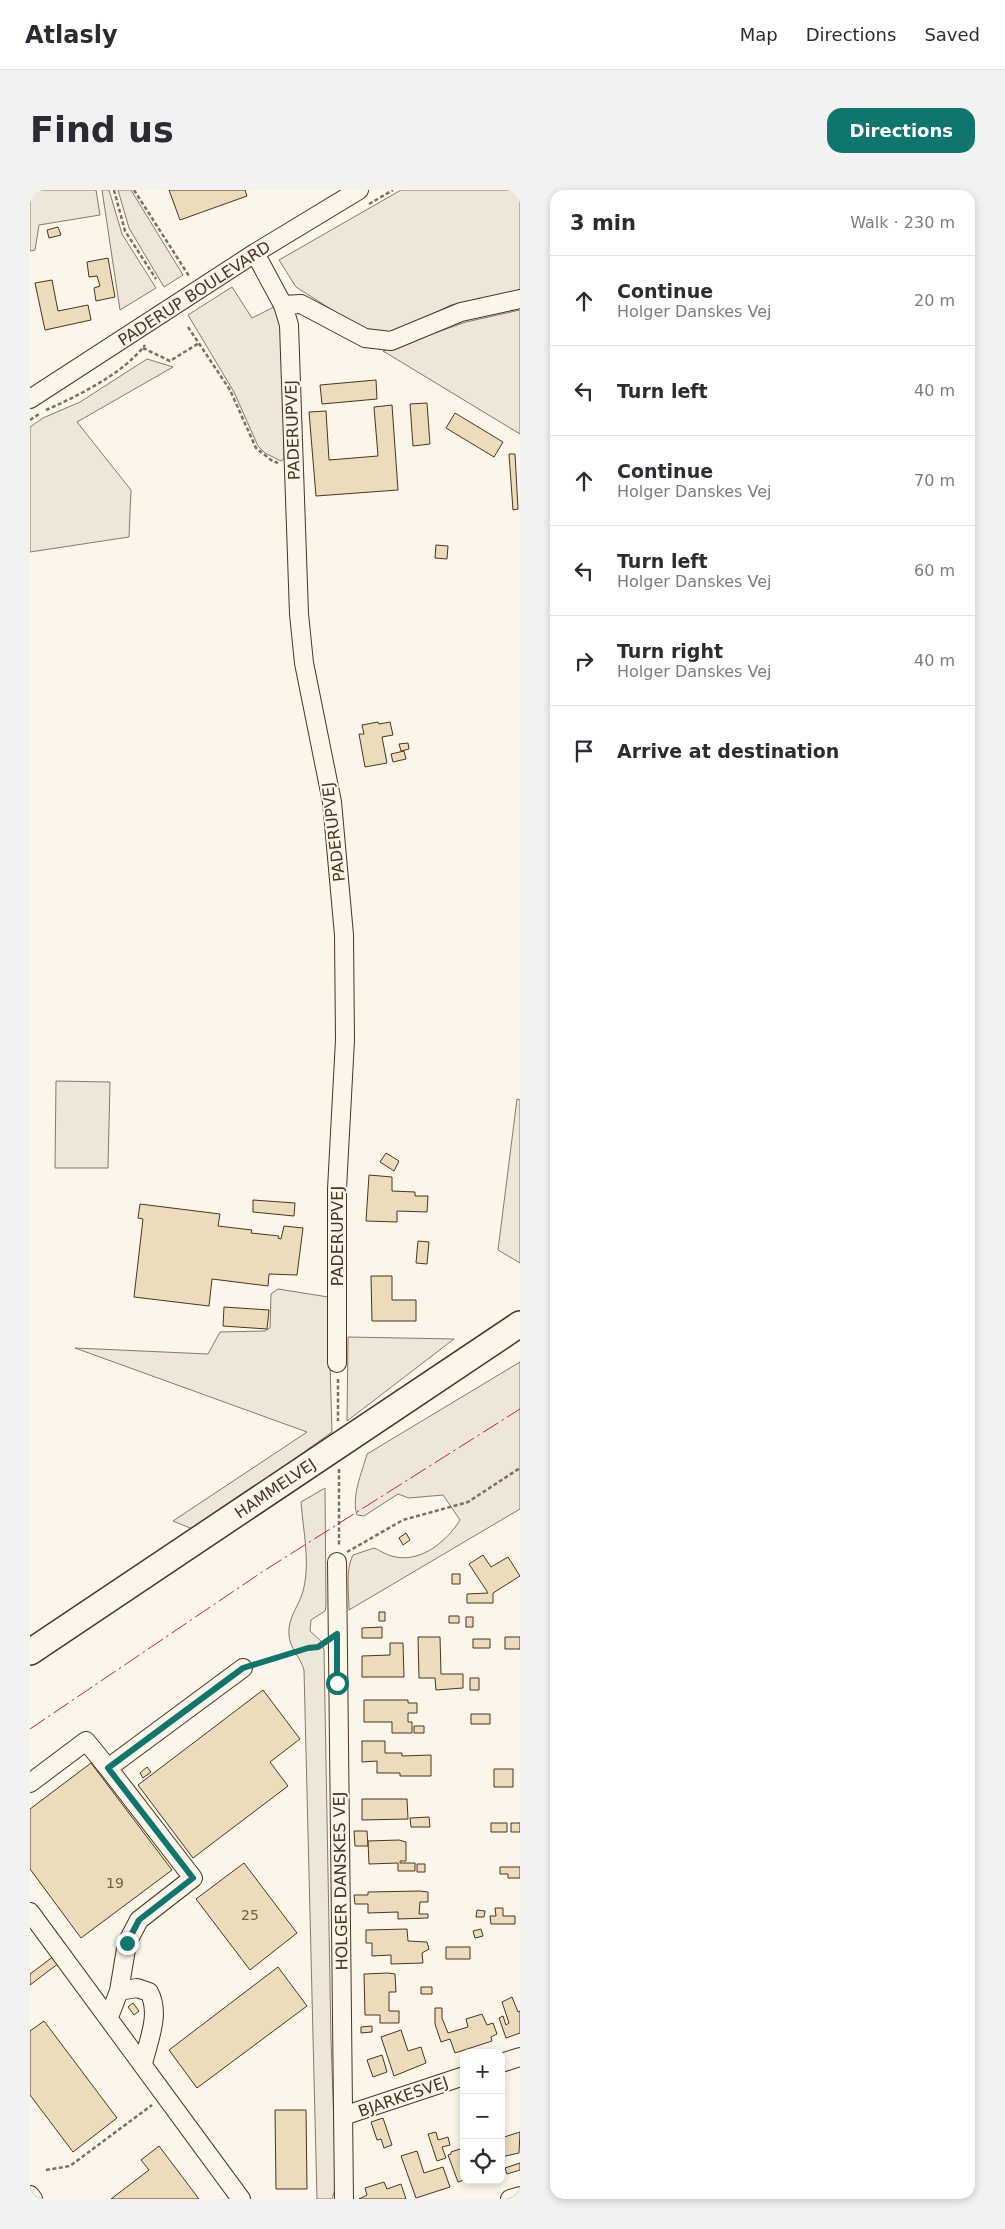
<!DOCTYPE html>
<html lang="en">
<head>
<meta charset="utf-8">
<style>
  body { margin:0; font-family:"DejaVu Sans",sans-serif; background:#f2f2f3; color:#2b2b33 }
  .controls { position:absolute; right:15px; bottom:15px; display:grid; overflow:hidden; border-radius:10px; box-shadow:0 2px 8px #0003 }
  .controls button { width:45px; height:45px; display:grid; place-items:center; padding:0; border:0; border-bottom:1px solid #e1e1e2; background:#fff; color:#2b2b33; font:25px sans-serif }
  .stop { position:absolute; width:15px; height:15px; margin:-11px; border:4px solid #0f766e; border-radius:50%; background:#fff }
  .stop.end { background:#0f766e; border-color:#fff; box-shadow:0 1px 5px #0008 }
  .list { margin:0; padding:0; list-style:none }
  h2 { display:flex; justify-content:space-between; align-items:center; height:65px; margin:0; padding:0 20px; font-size:21px }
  h2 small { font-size:16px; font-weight:400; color:#7c7c81 }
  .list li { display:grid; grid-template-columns:32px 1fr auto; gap:15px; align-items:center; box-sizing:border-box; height:90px; padding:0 20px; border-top:1px solid #e1e1e2 }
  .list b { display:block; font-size:19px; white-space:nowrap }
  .list p { margin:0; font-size:16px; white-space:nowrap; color:#7c7c81 }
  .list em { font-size:16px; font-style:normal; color:#7c7c81 }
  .icon { flex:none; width:28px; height:28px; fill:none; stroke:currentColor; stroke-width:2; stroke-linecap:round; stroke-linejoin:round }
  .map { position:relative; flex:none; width:490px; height:2009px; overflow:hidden; border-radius:15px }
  header { display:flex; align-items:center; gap:30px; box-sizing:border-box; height:70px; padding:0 25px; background:#fff; border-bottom:1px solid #e1e1e2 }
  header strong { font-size:24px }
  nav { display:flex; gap:28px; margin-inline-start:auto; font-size:18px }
  .intro { display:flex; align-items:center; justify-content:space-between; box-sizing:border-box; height:120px; padding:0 30px }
  h1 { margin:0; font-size:35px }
  .button { padding:12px 22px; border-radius:15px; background:#0f766e; color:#fff; font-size:18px; font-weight:700 }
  main { display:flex; gap:30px; padding:0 30px }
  aside { flex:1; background:#fff; border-radius:15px; box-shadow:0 2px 8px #0003 }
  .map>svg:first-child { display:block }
  .green { fill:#ede6d9; stroke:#887966 }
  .building { fill:#ecdcbc; stroke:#4a3520 }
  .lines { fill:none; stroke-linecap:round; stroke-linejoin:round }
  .minor-casing { stroke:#4a3520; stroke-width:20 }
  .highway-casing { stroke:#4a3520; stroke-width:28 }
  .path { stroke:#7f6f5c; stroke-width:2.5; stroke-dasharray:4 2.5; stroke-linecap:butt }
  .minor { stroke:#fbf6e9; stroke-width:18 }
  .highway { stroke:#fbf6e9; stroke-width:25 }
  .power { stroke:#c62828; stroke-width:1; stroke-dasharray:18 4 2.5 4; stroke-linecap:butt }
  .route { stroke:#0f766e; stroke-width:6 }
  .labels { text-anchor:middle; stroke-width:4; stroke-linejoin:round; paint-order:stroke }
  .number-label { font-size:14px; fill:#725f47 }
  .street-label { font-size:16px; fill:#4a3520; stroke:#fbf6e9 }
</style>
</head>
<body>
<header>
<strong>Atlasly</strong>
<nav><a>Map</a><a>Directions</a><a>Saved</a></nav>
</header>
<div class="intro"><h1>Find us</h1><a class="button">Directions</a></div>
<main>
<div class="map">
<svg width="490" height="2009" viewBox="0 0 490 2009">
  <rect width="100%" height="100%" fill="#fbf6e9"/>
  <path class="green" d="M0,0H66L70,25L9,35L5,60L0,61Z
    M72,0H79L92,44L126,98L90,120Z
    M88,0H101L153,85L134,97L99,38Z
    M371,0H490V100L421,115L362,143L334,140L266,97L249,70Z
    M202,97L222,128L246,116L252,138L254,269L251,271L235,263L228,256L204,202L158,125Z
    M490,120V244L353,161L436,132Z
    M117,169L143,177L47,232L101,300L99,347L0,362V237L13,228L50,212Z
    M26,891L80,892L78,978H25Z
    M487,909L490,910V1073L468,1060Z
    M248,1099L298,1107L302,1242L165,1340L143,1331L277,1242L45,1158L178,1164L190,1142L235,1141L240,1138L241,1104Z
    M318,1147L424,1149L317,1231Z
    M490,1172V1319L319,1420C319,1403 315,1380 323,1365L344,1358C351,1361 358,1366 366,1367C392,1372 417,1351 430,1330L413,1305L379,1308L368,1304L334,1326L327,1325C321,1307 332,1282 337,1264Z
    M295,1298L296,1416L295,1421L281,1430L280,1441L291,1451L294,1460L301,1849L306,1996L302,2009H287L274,1480C271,1468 259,1457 259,1445C257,1427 271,1414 274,1397C280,1371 273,1339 271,1312Z"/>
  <path class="building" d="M139,0H215L217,6L150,30Z
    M28,37L31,45L19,48L17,40Z
    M78,68L85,107L66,111L64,98L70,96L67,86L59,87L57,72Z
    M22,90L28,121L58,115L61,130L15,140L5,93Z
    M346,190L347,209L292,214L290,195Z
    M397,213L400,254L383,256L380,214Z
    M362,215L368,300L286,306L279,222L296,221L299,270L348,266L344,217Z
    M425,223L473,252L464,267L416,238Z
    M479,264H485L488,319L483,320Z
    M406,355L418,356L417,369L405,368Z
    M348,532L349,534L360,532L363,545L352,547L357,573L335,577L329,544H334L332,535Z
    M378,553L379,559L371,561L369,554Z
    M374,561L376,569L363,572L361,564Z
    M356,963L369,971L364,981L350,972Z
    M339,985L362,987V1001L385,1002V1006H398L397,1022L367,1021V1032L336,1031Z
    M223,1010L265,1013L264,1026L223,1022Z
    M110,1014L190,1024L188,1036L222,1040L221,1043L249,1046L248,1048L251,1049L254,1036L273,1038L267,1085L239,1084L238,1096L182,1089L179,1116L104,1107L113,1029L108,1028Z
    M388,1051L399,1052L397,1074L386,1073Z
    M341,1086H362V1110H386V1131H342Z
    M194,1117L239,1120L237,1139L193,1136Z
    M376,1343L380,1350L373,1355L369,1348Z
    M453,1365L461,1377L478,1367L490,1386L463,1403V1413H437V1404L458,1403L439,1374Z
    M422,1384H430V1394H422Z
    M349,1422H355V1431H349Z
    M419,1426H429V1433H419Z
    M436,1427H443V1437H436Z
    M352,1437V1448H332V1438Z
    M388,1447H410L411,1484H433V1498L406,1500L405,1488H389Z
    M475,1447H490V1459H475Z
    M443,1449H460V1458H443Z
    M360,1453H373L374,1487H332V1466L360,1465Z
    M440,1488H449V1500H440Z
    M233,1500L270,1549L240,1572L258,1596L163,1668L108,1595Z
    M334,1510H378V1513H387V1523H378V1532H382V1543H362V1532H334Z
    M441,1524H460V1534H441Z
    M384,1536H394V1543H384Z
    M332,1551H355V1563H372V1566L401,1565V1586H370V1583H347V1571L332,1572Z
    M61,1573L142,1680L51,1748L0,1679V1619Z
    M117,1577L121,1582L113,1588L110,1583Z
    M464,1579H483V1597H464Z
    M332,1609H377L378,1629L332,1630Z
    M399,1627L400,1637H381L380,1628Z
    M461,1633H477V1642H461Z
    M481,1633H490V1642H481Z
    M324,1641H337L338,1656H325Z
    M369,1650L376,1652V1671H370V1673H385V1681H368V1673L339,1674L338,1651Z
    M214,1673L267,1743L220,1780L166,1709Z
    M387,1674H395V1682H387Z
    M470,1677H490V1688H478V1684H470Z
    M390,1701L398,1702V1712H390L389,1724H398V1728L368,1729V1722L338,1723V1714H325L324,1705H338V1702Z
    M465,1718H473V1726H485V1734H461L460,1726H466Z
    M447,1720L455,1721L454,1727H446Z
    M377,1739L378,1751L397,1752L399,1759L392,1763L393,1773L361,1774V1765L342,1766V1753H336V1740Z
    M451,1739L453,1746L445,1748L443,1741Z
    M416,1757H440V1769H416Z
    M24,1766L29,1773L0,1795V1784Z
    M248,1777L277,1816L167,1898L139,1860Z
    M358,1783L365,1784L366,1802H359V1821H369V1833H350V1825H335L334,1784Z
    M391,1797H402V1804H391Z
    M482,1807L488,1822L490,1821V1843L476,1848L469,1828L473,1826L476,1835L479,1833L472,1812Z
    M103,1813L109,1821L104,1825L98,1817Z
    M405,1818H412V1828L418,1843L438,1837L436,1829L452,1824L457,1835L463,1833L467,1844L461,1847L462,1851L425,1863L420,1849L411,1852L405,1834Z
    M14,1831L87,1928L43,1962L0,1905V1841Z
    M342,1836V1842L331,1843V1837Z
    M371,1840L378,1861L391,1857L396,1873L364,1886L351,1847Z
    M352,1865L357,1882L343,1887L337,1870Z
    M245,1920H276L277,1999H246Z
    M353,1928L362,1955L354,1958L351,1949L347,1950L341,1932Z
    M406,1942L408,1950L418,1947L420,1955L412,1957L416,1968L407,1971L398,1944Z
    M490,1942L489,1963L471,1967V1948Z
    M129,1956L169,2009H81L119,1980L111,1970Z
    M433,1958L434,1990L428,1992L418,1965L421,1964V1962Z
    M387,1961L394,1983L413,1977L420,1997L386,2008L371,1966Z
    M490,1973V1980L477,1984L475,1978Z
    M354,1992L357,1999L371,1994L376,2009H329L337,2005L335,1998Z"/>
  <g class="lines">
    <defs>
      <path id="minor" d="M225,63L253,115L259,135L269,424L274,473L302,612L314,745L315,850L307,999V1173
        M253,115L271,114L335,148L361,151L431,122L490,109
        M0,209L225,63L329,0
        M307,1372L314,2009
        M0,1593L56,1551L78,1578
        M0,1722L211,2009
        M89,1801L107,1798L119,1802C131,1824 118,1851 113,1874
        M79,1827L89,1801L97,1753L109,1730L163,1688L78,1578L213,1478
        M471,1873L490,1867
        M313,1926L434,1886
        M0,2005L3,2009
        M480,2009L490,2006"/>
      <path id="highway" d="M0,1462L490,1134"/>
    </defs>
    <use href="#minor" class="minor-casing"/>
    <use href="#highway" class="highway-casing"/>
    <path class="path" d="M84,0L95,41L126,89
      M104,0L159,86
      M339,14L363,0
      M158,137L200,200L226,258L241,270L248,273
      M113,158L140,171L169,153
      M16,220C48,206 94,183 115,155
      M0,230L9,224
      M308,1189V1231
      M309,1279V1355
      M317,1362L373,1330L438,1312L490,1278
      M228,1473L278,1458H286L291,1454
      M16,1980L40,1976L122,1915"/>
    <use href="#minor" class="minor"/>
    <use href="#highway" class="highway"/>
    <path class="power" d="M0,1539L232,1382L490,1219"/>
  </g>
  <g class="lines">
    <path class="route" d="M97,1753L109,1730L163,1688L78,1578L213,1478L278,1458L288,1457L307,1444V1493"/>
  </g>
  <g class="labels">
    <g class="number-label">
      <text x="85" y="1698">19</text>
      <text x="220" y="1730">25</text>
    </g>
    <g class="street-label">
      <text transform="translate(164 103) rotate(-33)" y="6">PADERUP BOULEVARD</text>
      <text transform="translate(262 240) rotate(-92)" y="6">PADERUPVEJ</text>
      <text transform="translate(303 642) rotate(-97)" y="6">PADERUPVEJ</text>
      <text transform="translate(307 1046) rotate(-90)" y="6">PADERUPVEJ</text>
      <text transform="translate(245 1298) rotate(-34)" y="6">HAMMELVEJ</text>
      <text transform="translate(310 1691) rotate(-91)" y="6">HOLGER DANSKES VEJ</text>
      <text transform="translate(373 1906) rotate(-19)" y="6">BJARKESVEJ</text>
    </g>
  </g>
</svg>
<div class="controls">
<button>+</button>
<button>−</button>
<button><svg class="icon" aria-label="locate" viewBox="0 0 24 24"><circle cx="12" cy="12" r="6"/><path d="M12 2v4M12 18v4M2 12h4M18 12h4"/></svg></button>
</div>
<div class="stop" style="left:307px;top:1493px"></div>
<div class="stop end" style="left:97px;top:1753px"></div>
</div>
<aside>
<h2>3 min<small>Walk · 230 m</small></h2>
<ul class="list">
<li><svg class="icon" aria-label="ahead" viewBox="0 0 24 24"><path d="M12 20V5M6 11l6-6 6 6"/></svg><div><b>Continue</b><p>Holger Danskes Vej</p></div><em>20 m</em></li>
<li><svg class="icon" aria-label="left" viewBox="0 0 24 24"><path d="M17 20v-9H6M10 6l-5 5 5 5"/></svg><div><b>Turn left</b></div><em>40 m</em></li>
<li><svg class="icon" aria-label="ahead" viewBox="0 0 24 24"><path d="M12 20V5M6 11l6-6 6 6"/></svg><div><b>Continue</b><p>Holger Danskes Vej</p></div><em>70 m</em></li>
<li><svg class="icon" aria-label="left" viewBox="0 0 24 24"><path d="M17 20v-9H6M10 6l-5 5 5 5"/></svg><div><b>Turn left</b><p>Holger Danskes Vej</p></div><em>60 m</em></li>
<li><svg class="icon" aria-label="right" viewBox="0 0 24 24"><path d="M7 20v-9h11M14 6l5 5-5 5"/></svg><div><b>Turn right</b><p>Holger Danskes Vej</p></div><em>40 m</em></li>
<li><svg class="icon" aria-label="arrive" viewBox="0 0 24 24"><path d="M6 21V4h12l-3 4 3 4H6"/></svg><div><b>Arrive at destination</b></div></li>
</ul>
</aside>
</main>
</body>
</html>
